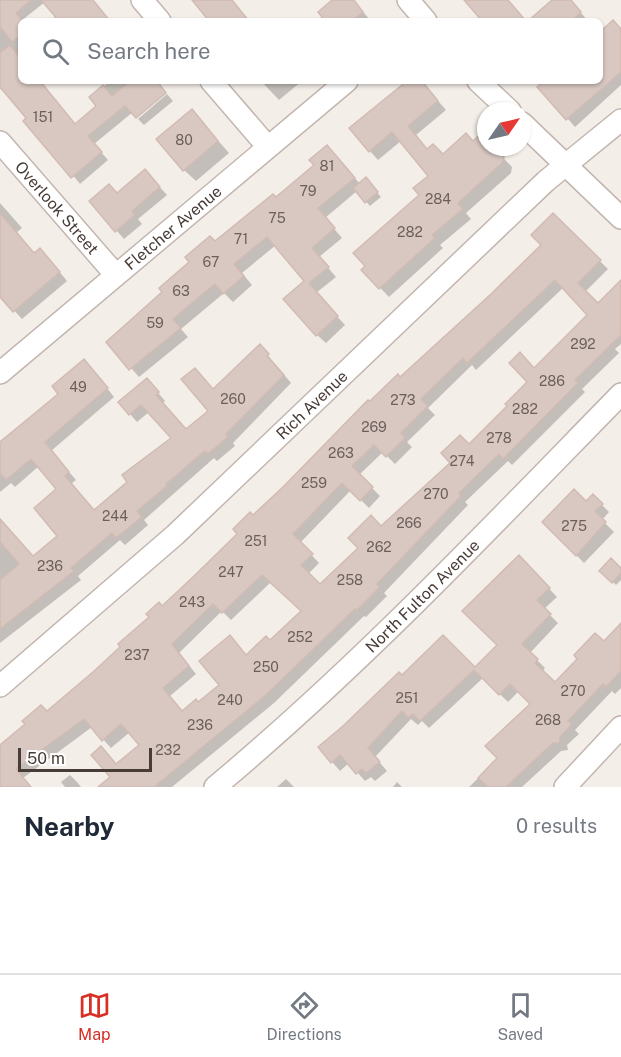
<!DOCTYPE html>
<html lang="en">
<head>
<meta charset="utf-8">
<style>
  body { margin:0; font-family:"Public Sans",sans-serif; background:#f2f2f3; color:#1f2937 }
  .compass { position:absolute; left:477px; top:102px; width:54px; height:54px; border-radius:50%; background:#fff; box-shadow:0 2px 4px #0004; rotate:56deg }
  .scale { position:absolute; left:18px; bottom:15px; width:134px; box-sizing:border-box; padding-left:6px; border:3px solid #483c37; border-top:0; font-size:16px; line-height:21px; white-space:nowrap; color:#483c37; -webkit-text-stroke:4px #fff; paint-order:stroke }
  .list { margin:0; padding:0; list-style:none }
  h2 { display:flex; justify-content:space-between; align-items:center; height:78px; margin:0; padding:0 24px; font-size:26px }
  h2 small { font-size:20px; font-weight:400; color:#747a83 }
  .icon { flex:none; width:33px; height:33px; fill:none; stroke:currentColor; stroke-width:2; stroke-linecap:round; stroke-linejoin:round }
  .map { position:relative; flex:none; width:621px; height:787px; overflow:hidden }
  .search { position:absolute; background:#fff; box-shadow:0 2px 4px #0004; left:18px; right:18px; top:18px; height:66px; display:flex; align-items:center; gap:15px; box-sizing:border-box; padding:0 21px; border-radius:9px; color:#747a83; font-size:22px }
  .sheet { height:186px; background:#fff }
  nav { display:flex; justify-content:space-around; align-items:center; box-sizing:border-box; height:84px; border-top:2px solid #e0e1e3; background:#fff; font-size:16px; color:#747a83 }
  nav a { display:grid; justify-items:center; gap:3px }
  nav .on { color:#d93025 }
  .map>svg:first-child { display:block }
  .shadow { fill:#0003; fill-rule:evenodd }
  .building { fill:#d9c8c2; stroke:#d1bbb2; stroke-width:1.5; fill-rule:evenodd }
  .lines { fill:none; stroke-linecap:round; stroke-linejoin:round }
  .minor-casing { stroke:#c3b5af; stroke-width:24 }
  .minor { stroke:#fff; stroke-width:21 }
  .labels { text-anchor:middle; stroke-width:4.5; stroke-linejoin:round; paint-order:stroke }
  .number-label { font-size:14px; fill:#6c5f5a }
  .street-label { font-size:16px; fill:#483c37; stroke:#fff }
</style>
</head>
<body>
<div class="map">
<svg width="621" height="787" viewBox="0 0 621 787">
  <rect width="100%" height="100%" fill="#f4eee9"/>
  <path class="shadow" d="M0,0H82L110,21H50L56,16L45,2L21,21V81H48L43,85L76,125L99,106L91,97L110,81H156L133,112L94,144L108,160L80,184L4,89H0Z
    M335,0H353L370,20L327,21Z
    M554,0H570L588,21H553Z
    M621,30V85L575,127L540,87L547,81H600V34Z
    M261,81H302L279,100Z
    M409,81H421L446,110L416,135L428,150L443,156L486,139V147H493L512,167L511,173L466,213L471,219L440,245L443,248L389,297L363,270L421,195L430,176L401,141L378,160L370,151Z
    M167,94L173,101L144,125L138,119Z
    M192,111L229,153L196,181L184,170Z
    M336,156L360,184L369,183L381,197L370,206L357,191L325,218L342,238L319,257L336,277L316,293L345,325L326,343L317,335L306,281L276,245L242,273L252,285L233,302L224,293L181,329L188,337L139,377L108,342L215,242Z
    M145,171L167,195L138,219L142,224L124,239L91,201L117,194Z
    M0,203L22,228L16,233L34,254L48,258L67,281L22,319L0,295Z
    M553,215L608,269L585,292L598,305L621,288V344L615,349L619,353L582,389L585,392L512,465L508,461L465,502L468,505L384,593L387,596L366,617L364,616L274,703L172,787H100L112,777L117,765L141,746L130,732L111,748L92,727L23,778L31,787H0V746L47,713L122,647L370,403L432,350L543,245ZM563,288L590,315L535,370L529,382L509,406L320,586L308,574L319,563L300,543L351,490L369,508L380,496L359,475L383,452L395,464L412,447L407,442L435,415L428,408L472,365L476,370ZM271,582L302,611L270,642L247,656L221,685L199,704L183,712L170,696L196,674L179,653L222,611L231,620Z
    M260,346L291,383L233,443L235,446L217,461L214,458L144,520L148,525L125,545L120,540L78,576L81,580L0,643V519L33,558L59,536L58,490L39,466L15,487L11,483L0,492V441L92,369L114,397L51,451L76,480L71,484L94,511L129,482L173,438L149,412L137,422L130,414L154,388L165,401L162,404L186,431L210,411L214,391Z
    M593,496L609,512L602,520L614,532L584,563L544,522L586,503Z
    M519,557L557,597L544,609L558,623L530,653L545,668L542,672L555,684L621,625V688L615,694L612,691L575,730L579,734L567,745L568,750L561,751L522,787H469L499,758L532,704L519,691L508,702L483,678L429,728L422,721L418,725L411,719L375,757L387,771L375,781L371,777L365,781L349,763L340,771L320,748L402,677L475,670L499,645Z
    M621,570V580L616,585L602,571Z
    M70,775L78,783L81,787H65L61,782Z
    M286,779L294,787H277Z
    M397,782L402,787H393Z"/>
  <path class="building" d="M0,0H31L16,13L21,19V35L12,42L0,27Z
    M41,0H93L110,21H59Z
    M192,0H232L249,21H209Z
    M332,0H354L363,12L352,21H325L318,12Z
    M464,0H508L526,21H482Z
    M552,0H571L581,12L572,21H528Z
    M613,20L621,29V72L566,120L537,87L544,81H600V32Z
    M10,45L21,59V81H40L75,124L96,106L89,97L103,85L112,96L130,81H157L166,93L136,118L125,106L88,136L102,152L71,178L23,121L26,118L0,87V53Z
    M407,81H422L438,101L408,126L427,149L433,144L443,154L466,133L473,141L486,129V147H494L504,157L502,163L458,203L463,209L432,235L435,238L379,289L361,270L365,266L353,253L419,195L413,188L428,176L392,132L369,152L349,128Z
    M192,109L218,141L183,171L156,139Z
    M327,145L355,178L318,208L335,228L312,248L329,267L309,283L338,316L316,336L283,299L304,281L267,237L234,264L244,276L223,294L215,284L173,319L181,328L129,370L106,342L162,292L159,288L189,262L185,257L210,236L215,241L273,194L276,197L314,165L309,160Z
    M145,169L160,187L132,211L135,215L115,232L89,201L109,184L117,193Z
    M366,177L378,192L365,203L353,188Z
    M0,213L34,253L40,248L60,272L13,312L0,297Z
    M553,213L601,260L578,283L598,303L621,280V335L575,380L578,383L503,459L499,454L459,493L461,496L377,584L380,587L357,610L355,609L266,695L154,787H98L110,777L91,755L101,746L116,764L139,745L121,724L102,741L84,719L16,769L31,787H0V745L25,724L22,721L41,705L47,711L93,672L120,647L118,644L149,617L146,614L159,602L162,606L193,577L237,534L233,529L250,512L253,515L283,487L368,400L370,401L398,374L400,377L491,294L541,245L531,235ZM555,280L587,315L534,368L520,352L509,363L527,382L505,404L507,406L469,444L460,435L441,453L450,463L381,526L371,515L348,538L358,548L320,584L301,565L313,554L293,534L342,483L360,501L373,487L352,466L374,445L386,457L405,438L401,433L428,406L421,399L463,358L467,363ZM262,575L301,611L270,640L266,636L246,655L230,635L199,661L219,685L198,702L196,699L182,711L163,688L189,666L172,644L213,604L222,613Z
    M260,344L269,354L267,356L284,375L226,434L228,437L208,454L205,451L166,484L167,486L137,511L142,517L116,538L112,533L71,568L74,571L0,629V580L19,564L0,542V519L33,556L57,536L34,508L56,489L31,459L6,480L0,473V442L58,394L52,386L84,359L108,388L45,442L69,472L65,476L94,510L127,482L122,475L171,438L141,405L129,415L118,402L147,378L159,392L156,395L186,429L208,411L181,379L195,368L213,389Z
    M574,489L586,501L593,494L603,504L595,511L606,522L576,556L542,522Z
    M519,555L550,588L537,600L551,614L522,644L538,659L535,663L555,682L577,659L574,655L595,633L604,641L621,623V671L606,687L603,684L568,721L572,724L560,737V743H553L506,787H488L478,778L497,758L485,746L530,704L510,684L499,695L474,670L420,721L413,714L408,718L402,711L368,748L380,762L366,773L362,769L356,774L340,755L331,763L318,747L343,726L399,672L402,675L443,635L475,667L497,645L462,611Z
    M611,558L621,568V573L612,583L599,571Z"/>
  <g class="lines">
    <defs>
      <g id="minor">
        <path d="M142,0L160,21"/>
        <path d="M408,0L426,21"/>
        <path d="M211,81L267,146"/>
        <path d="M478,81L510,111"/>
        <path d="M522,123L621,218"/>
        <path id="s1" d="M0,142L115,274"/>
        <path id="s2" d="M0,373L347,81"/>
        <path id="s3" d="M0,686L175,535L546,181L621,120"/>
        <path id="s4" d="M215,787C359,667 490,528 621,394"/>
        <path d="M565,787L621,727"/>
      </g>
    </defs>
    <use href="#minor" class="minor-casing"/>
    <use href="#minor" class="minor"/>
  </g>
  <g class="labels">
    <g class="number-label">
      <text x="43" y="122">151</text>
      <text x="184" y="145">80</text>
      <text x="327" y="171">81</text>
      <text x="308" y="196">79</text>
      <text x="438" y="204">284</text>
      <text x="277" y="223">75</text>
      <text x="410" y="237">282</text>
      <text x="241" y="244">71</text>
      <text x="211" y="267">67</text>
      <text x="181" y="296">63</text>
      <text x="155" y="328">59</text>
      <text x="583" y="349">292</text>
      <text x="552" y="386">286</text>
      <text x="78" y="392">49</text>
      <text x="233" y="404">260</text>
      <text x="403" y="405">273</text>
      <text x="525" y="414">282</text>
      <text x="374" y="432">269</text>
      <text x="499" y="443">278</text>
      <text x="341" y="458">263</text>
      <text x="462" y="466">274</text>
      <text x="314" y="488">259</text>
      <text x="436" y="499">270</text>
      <text x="115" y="521">244</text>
      <text x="409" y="528">266</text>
      <text x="574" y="531">275</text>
      <text x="256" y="546">251</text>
      <text x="379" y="552">262</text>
      <text x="50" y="571">236</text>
      <text x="231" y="577">247</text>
      <text x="350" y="585">258</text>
      <text x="192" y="607">243</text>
      <text x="300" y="642">252</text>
      <text x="137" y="660">237</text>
      <text x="266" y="672">250</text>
      <text x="573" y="696">270</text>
      <text x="407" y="703">251</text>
      <text x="230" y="705">240</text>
      <text x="548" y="725">268</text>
      <text x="200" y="730">236</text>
      <text x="168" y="755">232</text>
    </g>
    <g class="street-label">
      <text dy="6" stroke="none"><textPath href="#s1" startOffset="87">Overlook Street</textPath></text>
      <text dy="6" stroke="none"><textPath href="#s2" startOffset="226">Fletcher Avenue</textPath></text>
      <text dy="6" stroke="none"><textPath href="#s3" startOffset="420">Rich Avenue</textPath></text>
      <text dy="6" stroke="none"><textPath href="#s4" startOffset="282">North Fulton Avenue</textPath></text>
    </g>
  </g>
</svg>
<svg class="compass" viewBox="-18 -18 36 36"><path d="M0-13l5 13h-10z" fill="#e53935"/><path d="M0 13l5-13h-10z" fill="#747a83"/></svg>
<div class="scale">50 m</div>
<div class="search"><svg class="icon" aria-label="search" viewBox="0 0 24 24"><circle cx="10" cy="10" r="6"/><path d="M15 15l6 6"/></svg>Search here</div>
</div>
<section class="sheet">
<h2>Nearby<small>0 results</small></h2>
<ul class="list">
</ul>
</section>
<nav>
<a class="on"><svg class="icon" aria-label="map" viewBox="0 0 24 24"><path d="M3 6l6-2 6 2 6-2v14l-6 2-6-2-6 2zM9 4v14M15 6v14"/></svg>Map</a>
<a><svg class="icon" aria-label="directions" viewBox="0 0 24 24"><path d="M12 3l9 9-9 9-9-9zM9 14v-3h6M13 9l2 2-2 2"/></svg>Directions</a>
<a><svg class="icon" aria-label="saved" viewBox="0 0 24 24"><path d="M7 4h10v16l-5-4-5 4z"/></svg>Saved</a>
</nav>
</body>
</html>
